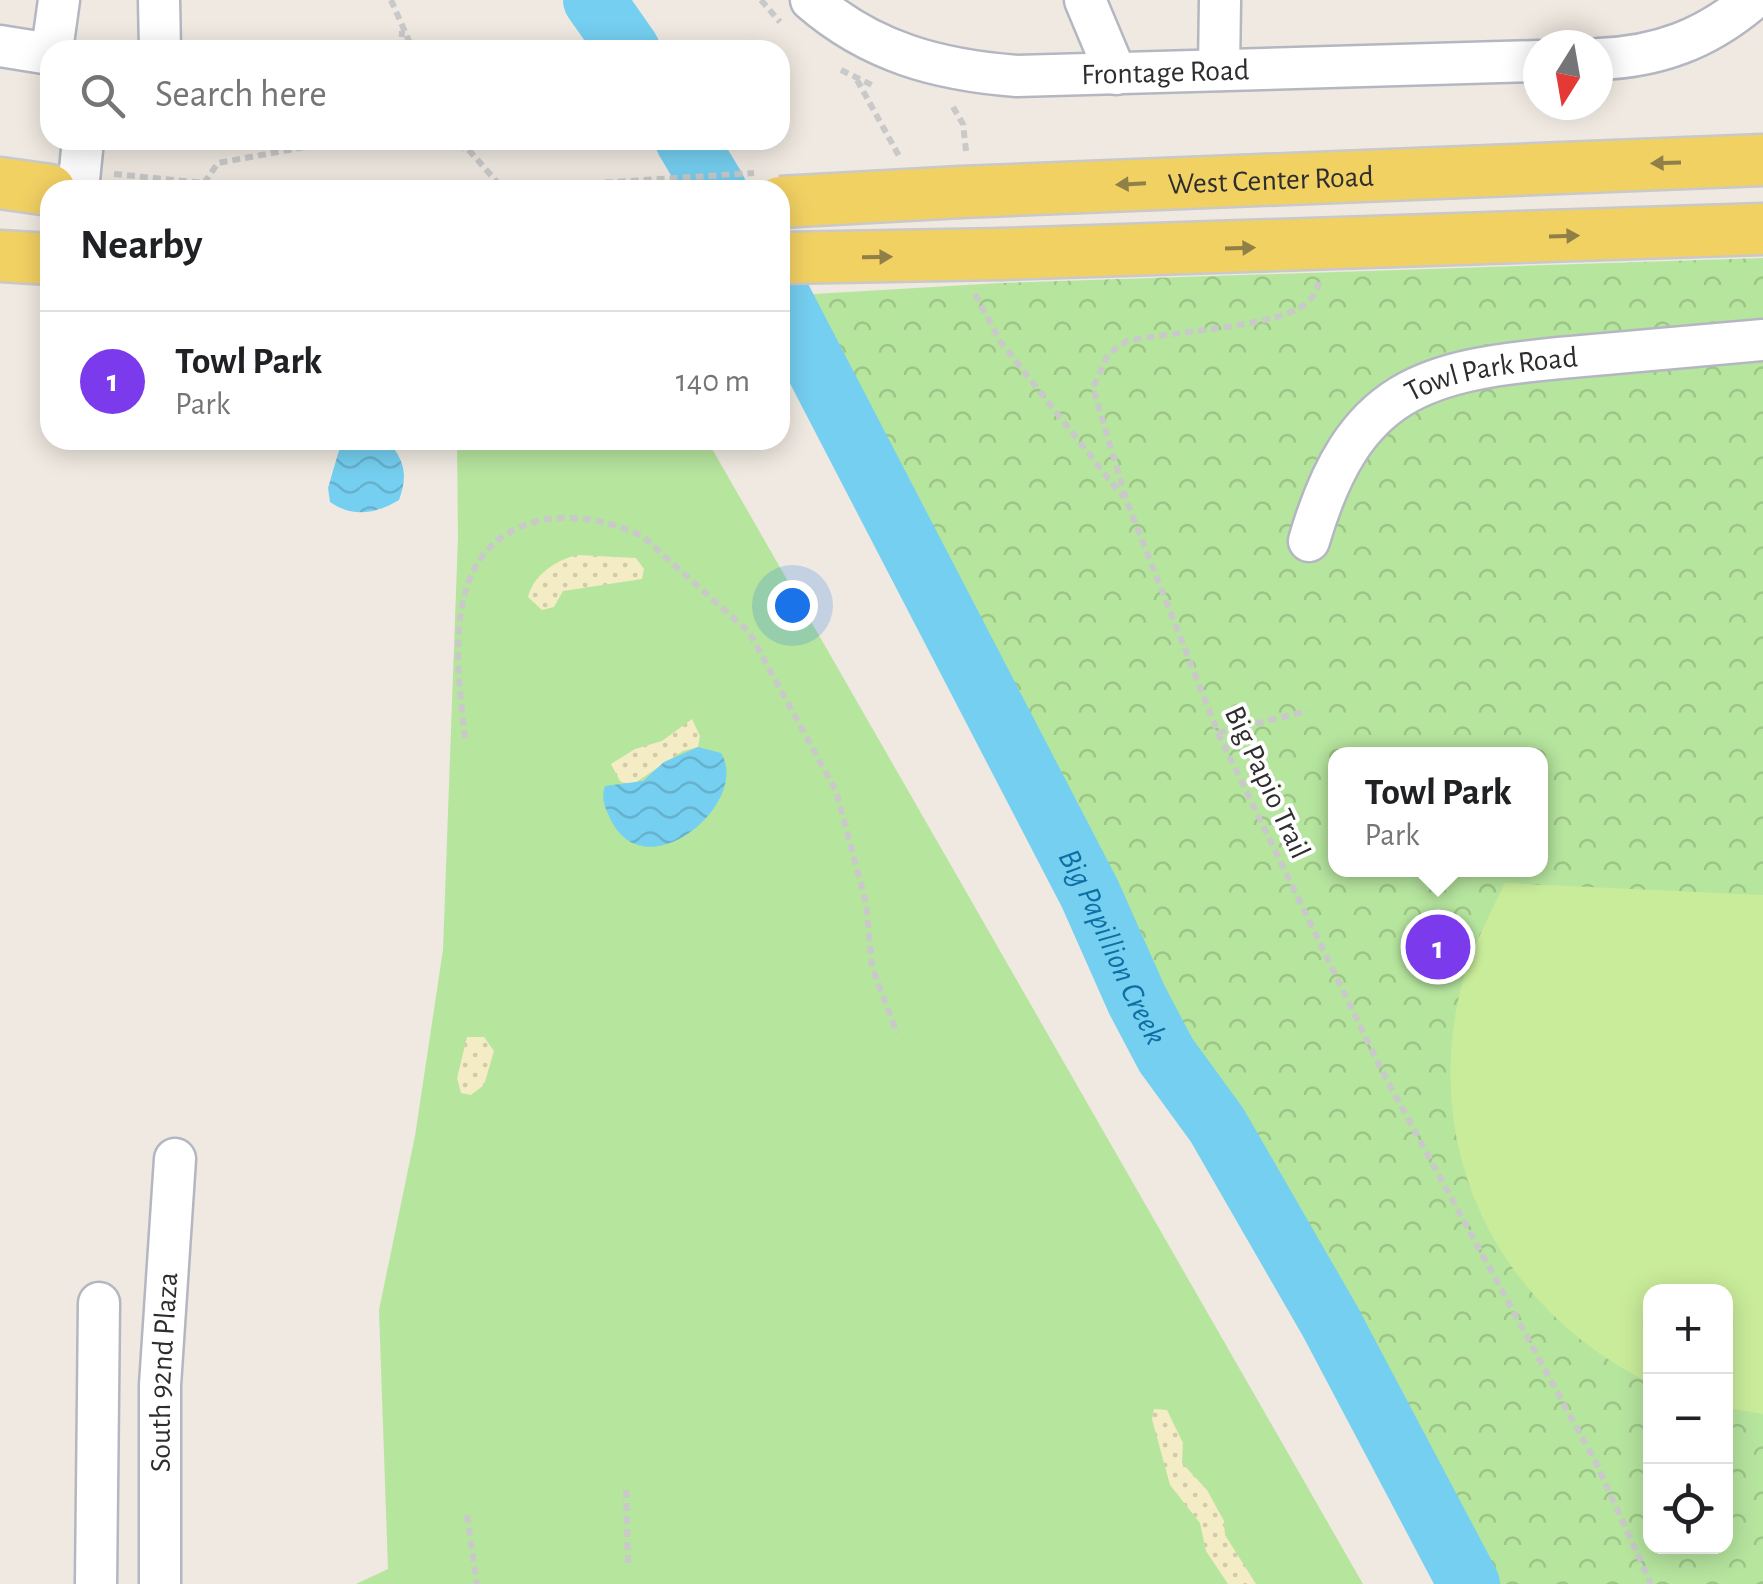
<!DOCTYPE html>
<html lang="en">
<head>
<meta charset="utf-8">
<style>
  body { margin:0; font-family:"Alegreya Sans",sans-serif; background:#f6f6f6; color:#202124 }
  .controls { position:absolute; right:30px; bottom:30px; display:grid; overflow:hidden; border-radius:20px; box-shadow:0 5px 25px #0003 }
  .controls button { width:90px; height:90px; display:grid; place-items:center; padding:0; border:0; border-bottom:2px solid #e0e0e0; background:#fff; color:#202124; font:50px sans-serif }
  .compass { position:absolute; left:1523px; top:30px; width:90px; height:90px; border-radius:50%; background:#fff; box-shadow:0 5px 25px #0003; rotate:191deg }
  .you { position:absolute; left:792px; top:605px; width:35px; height:35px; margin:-25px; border:8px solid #fff; border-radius:50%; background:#1a73e8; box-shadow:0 0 0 15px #1a73e833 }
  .badge { display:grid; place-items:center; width:65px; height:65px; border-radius:50%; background:#7c3aed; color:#fff; font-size:32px; font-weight:700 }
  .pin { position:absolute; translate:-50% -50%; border:5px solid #fff; box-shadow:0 2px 10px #0006 }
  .popup { position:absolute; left:1328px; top:747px; width:220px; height:130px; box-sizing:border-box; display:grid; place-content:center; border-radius:20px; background:#fff; filter:drop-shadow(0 2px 8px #0005); font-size:32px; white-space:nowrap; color:#757577 }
  .popup b { font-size:38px; color:#202124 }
  .popup::after { content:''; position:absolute; left:50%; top:100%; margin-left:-20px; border:20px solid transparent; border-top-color:#fff }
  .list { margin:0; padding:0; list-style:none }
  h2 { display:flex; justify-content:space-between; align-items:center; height:130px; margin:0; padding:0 40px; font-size:42px }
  h2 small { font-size:32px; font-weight:400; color:#757577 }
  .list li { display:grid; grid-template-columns:65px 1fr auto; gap:30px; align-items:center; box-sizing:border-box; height:140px; padding:0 40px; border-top:2px solid #e0e0e0 }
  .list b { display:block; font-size:38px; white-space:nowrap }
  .list p { margin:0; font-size:32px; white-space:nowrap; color:#757577 }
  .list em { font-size:32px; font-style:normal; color:#757577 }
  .icon { flex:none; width:55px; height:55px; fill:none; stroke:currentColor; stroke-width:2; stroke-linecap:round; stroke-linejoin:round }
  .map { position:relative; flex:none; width:1763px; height:1584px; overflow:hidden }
  .search { position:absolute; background:#fff; box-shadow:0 5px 25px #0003; left:40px; top:40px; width:750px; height:110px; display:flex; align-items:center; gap:25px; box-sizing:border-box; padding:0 35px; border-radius:30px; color:#757577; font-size:38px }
  .panel { position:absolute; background:#fff; box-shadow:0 5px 25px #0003; left:40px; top:180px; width:750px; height:270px; border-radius:30px }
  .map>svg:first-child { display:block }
  .grass { fill:#b6e59e }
  .sand { fill:url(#sand-dots) }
  .park { fill:url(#park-crowns); fill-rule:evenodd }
  .pitch { fill:#c9ec9a }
  .water { fill:url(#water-waves) }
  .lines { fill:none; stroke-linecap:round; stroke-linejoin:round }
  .river { stroke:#75cff0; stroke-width:62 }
  .minor-casing { stroke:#b4b7c1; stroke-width:45 }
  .major-casing { stroke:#c9c9c9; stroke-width:55 }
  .path { stroke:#c9c9c9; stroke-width:6; stroke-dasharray:8 5; stroke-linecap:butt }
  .minor { stroke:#fff; stroke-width:40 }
  .major { stroke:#f2d163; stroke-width:50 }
  .major-bridge-casing { stroke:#c9c9c9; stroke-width:55; stroke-linecap:butt }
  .path-bridge { stroke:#c9c9c9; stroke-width:6; stroke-dasharray:8 5; stroke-linecap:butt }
  .major-bridge { stroke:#f2d163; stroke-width:50 }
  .oneway { fill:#908048 }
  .labels { text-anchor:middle; stroke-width:8; stroke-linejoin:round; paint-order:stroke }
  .street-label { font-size:30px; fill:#2e2e2e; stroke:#fff }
  .water-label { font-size:32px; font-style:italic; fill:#0d6fa3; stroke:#fff }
</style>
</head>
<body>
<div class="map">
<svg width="1763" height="1584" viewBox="0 0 1763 1584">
  <defs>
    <pattern id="sand-dots" width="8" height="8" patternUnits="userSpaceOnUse" patternTransform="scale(2.5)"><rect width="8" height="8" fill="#f3ecc5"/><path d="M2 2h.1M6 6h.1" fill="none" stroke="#d1cbaa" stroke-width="1.8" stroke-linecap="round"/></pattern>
    <pattern id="park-crowns" width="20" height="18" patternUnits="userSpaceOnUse" patternTransform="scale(2.5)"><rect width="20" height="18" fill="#b6e59e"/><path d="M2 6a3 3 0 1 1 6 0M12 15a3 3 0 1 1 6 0" fill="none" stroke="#9dc588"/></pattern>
    <pattern id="water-waves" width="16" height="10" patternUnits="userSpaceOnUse" patternTransform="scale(2.5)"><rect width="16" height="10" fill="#75cff0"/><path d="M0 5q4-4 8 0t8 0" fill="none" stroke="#66b2ce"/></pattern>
  </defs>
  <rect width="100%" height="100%" fill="#efe9e1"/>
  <path class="grass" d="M457,440H707L1363,1584H356L388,1569L379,1310L415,1136L443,950L458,537Z"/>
  <path class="sand" d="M578,555L636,558L644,569L642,579L563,591L554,607L542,610L528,597C534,575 555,560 578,555Z
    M692,719L700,736L698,747L683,751L630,786L620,781L611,764L635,749L662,741Z
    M467,1037H484L494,1051L484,1085L471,1095L461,1093L457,1078Z
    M1154,1409L1167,1410L1183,1443L1182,1463L1207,1490L1224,1521L1225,1535L1256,1584H1228L1206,1551L1200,1523L1170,1485L1152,1419Z"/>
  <path class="park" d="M1763,258V1584H1469L1330,1321L1217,1125L1166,1055L1137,1000L1090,894L780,296L1001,283ZM1336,754H1540V870H1336ZM1650,1292H1726V1546H1650Z"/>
  <path class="pitch" d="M1505,883L1763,895V1414L1726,1408V1292H1650V1383C1503,1311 1423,1159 1459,996C1468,955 1487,920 1505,883Z"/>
  <path class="water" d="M342,440H388C405,462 408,475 399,500C375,514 353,518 330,502L328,488Z
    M698,747L721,753C752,803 643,895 609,816C604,806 601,797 605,786L643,781L664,762Z"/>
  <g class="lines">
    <g class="river">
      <path d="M594,0L629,50"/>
      <path d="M686,140L716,190"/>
      <path id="s1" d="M780,297L1090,894L1137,1000L1166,1055L1217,1125L1330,1321L1469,1584"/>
    </g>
    <defs>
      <g id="minor">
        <path d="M159,0L160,50"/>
        <path id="s2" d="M811,0C871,52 938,70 1017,76L1538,61"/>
        <path d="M1085,0L1116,74"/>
        <path d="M0,46L50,54"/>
        <path d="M52,50L59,0"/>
        <path d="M1598,59C1658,57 1706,39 1752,0"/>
        <path d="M1219,70L1220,0"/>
        <path d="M78,190L83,140"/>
        <path id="s3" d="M1309,541C1354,387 1423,370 1571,357C1635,351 1699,346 1763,340"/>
        <path d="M96,1584L99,1303"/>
        <path id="s4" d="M160,1584V1385L175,1159"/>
      </g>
      <g id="major">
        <path d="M0,183L50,190"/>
        <path id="s5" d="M961,192L1763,160"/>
        <path d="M1002,254L1763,229"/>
        <path d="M0,256L50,259"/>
      </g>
    </defs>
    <use href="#minor" class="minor-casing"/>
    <use href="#major" class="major-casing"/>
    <path class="path" d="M391,0L413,50
      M761,0L780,22
      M401,50L402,31
      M841,70L874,86
      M857,80L899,156
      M953,107L963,124L966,151
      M439,140L464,149
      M460,140L504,190
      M114,174L265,189L399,190
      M204,183L218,163L343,140
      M1319,282C1317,292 1310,302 1301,307C1270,327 1169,332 1127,341L1108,354L1093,388L1127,502L1218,733L1382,1071L1596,1463L1651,1584
      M975,294L1000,341L1123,497
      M1218,733L1307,711
      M465,738C456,660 440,545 538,521C572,513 611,521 642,536L749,632L836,791L866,903L872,967L897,1033
      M626,1490L628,1563
      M467,1515L477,1584"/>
    <use href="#minor" class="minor"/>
    <use href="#major" class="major"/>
    <defs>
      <path id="major-bridge" d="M780,202L961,192
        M780,258L1002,254"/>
    </defs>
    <use href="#major-bridge" class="major-bridge-casing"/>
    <path class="path-bridge" d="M488,190L754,173"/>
    <use href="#major-bridge" class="major-bridge"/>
  </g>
  <defs><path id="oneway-solid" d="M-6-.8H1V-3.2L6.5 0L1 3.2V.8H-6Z" transform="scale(2.5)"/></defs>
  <g class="oneway">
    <use href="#oneway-solid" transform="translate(1666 163) rotate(178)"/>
    <use href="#oneway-solid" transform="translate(1131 184) rotate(177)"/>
    <use href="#oneway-solid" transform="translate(1564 236) rotate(-2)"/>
    <use href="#oneway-solid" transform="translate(1240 248) rotate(-2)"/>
    <use href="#oneway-solid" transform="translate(877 257) rotate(-1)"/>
  </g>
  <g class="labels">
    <g class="street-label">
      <text dy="10" stroke="none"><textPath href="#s2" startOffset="372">Frontage Road</textPath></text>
      <text dy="10" stroke="none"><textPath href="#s5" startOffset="310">West Center Road</textPath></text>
      <text dy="10" stroke="none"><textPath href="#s3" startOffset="270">Towl Park Road</textPath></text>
      <text transform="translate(1268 782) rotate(65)" y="10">Big Papio Trail</text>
      <text dy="10" stroke="none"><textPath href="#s4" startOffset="212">South 92nd Plaza</textPath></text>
    </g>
    <g class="water-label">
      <text dy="11" stroke="none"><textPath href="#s1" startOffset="730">Big Papillion Creek</textPath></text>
    </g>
  </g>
</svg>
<div class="controls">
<button>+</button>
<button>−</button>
<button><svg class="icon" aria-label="locate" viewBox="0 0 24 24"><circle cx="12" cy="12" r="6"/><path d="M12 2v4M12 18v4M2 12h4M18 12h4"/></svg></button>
</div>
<svg class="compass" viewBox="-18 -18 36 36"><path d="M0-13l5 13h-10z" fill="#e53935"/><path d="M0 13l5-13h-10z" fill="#757577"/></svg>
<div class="you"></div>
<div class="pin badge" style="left:1438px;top:947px">1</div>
<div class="popup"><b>Towl Park</b>Park</div>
<div class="search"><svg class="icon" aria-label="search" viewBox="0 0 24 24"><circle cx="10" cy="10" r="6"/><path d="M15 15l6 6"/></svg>Search here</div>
<section class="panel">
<h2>Nearby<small></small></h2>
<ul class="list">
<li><span class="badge">1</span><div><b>Towl Park</b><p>Park</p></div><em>140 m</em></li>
</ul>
</section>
</div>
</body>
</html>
